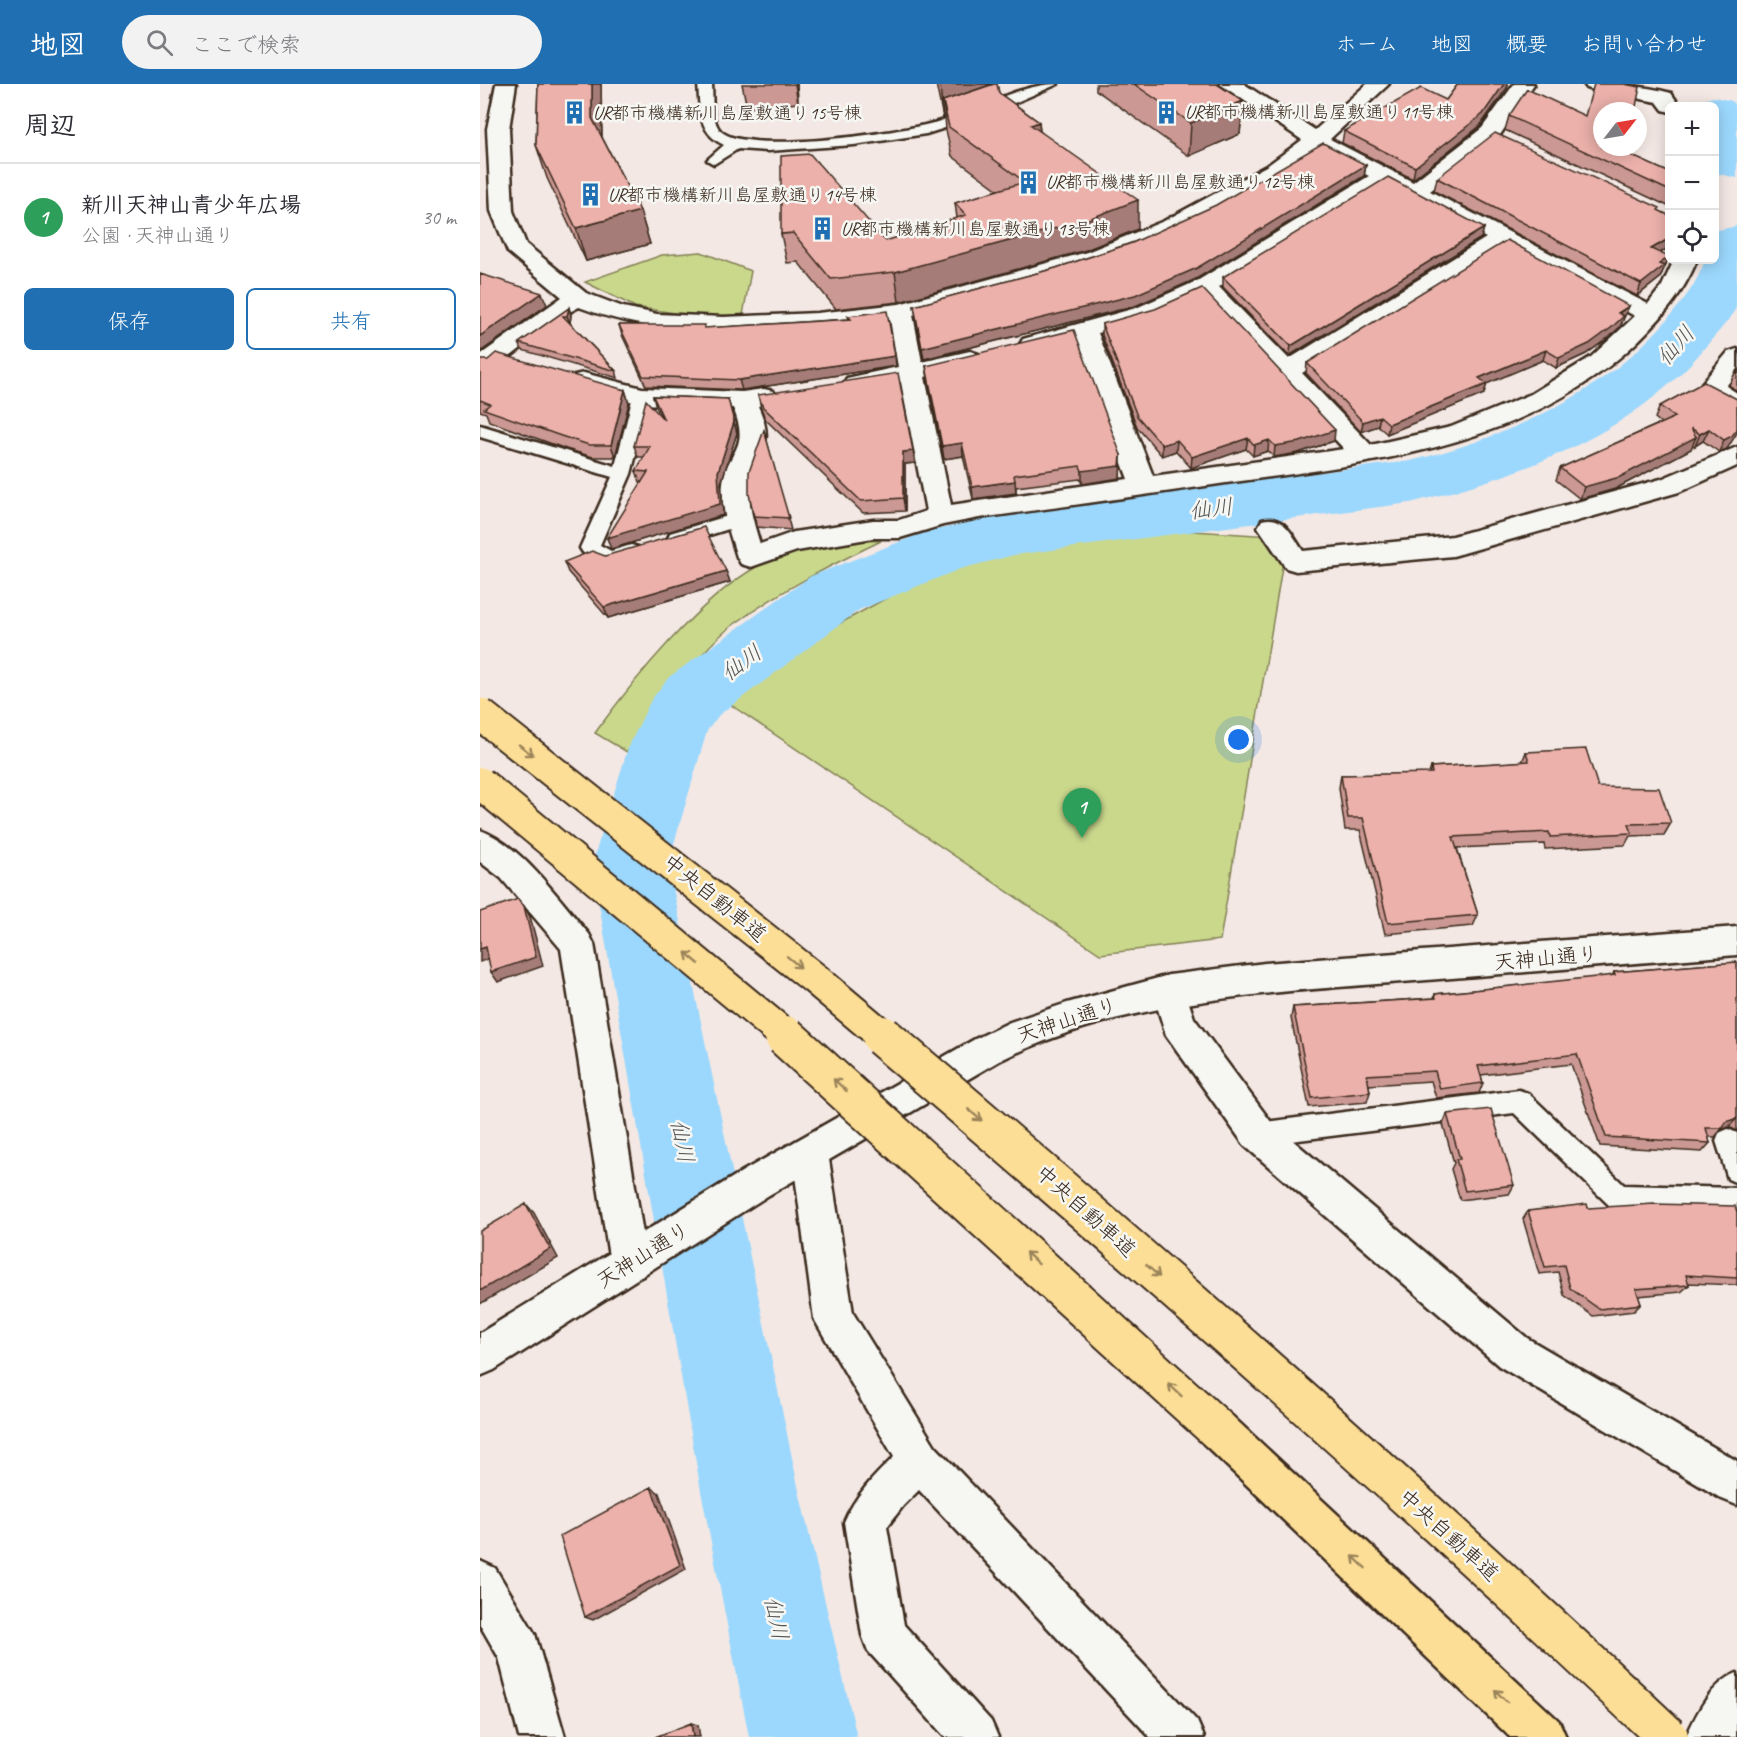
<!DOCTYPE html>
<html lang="ja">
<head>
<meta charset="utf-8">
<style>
  body { margin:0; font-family:Caveat,"Klee One",sans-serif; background:#f2f2f3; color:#2b2b33 }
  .controls { position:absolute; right:18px; top:18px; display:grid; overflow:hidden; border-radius:9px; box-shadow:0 3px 15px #0003 }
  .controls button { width:54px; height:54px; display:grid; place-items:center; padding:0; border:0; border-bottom:2px solid #e1e1e2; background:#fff; color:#2b2b33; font:30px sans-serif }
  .compass { position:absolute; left:1113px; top:18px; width:54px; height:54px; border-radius:50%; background:#fff; box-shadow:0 3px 15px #0003; rotate:59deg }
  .you { position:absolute; left:759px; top:656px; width:21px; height:21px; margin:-15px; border:4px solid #fff; border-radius:50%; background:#1a73e8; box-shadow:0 0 0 9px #1a73e833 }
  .badge { display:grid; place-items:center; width:39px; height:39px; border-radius:50%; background:#1f6fb2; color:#fff; font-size:20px; font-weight:700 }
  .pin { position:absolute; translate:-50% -50px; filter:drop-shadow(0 2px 3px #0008) }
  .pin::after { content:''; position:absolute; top:32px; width:21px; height:18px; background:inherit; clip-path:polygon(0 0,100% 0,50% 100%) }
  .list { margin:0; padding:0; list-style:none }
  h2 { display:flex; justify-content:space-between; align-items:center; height:78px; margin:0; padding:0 24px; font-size:26px }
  h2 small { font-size:20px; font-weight:400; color:#7c7c81 }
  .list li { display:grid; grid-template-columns:39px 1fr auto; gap:18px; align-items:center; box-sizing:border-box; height:108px; padding:0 24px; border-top:2px solid #e1e1e2 }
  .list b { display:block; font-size:22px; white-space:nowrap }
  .list p { margin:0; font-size:20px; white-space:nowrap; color:#7c7c81 }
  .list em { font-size:20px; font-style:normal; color:#7c7c81 }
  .actions { display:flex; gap:12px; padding:18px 24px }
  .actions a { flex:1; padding:14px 0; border:2px solid #1f6fb2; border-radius:9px; text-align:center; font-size:21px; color:#1f6fb2 }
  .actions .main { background:#1f6fb2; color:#fff }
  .icon { flex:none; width:33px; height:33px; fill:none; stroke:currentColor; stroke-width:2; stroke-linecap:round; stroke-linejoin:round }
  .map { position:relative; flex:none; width:1257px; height:1653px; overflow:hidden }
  header { display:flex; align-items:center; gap:36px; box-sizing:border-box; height:84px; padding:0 30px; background:#1f6fb2; color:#fff }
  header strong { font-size:28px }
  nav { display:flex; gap:33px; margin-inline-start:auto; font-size:21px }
  .search { width:420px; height:54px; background:#f2f2f3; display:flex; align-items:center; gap:15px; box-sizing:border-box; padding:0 21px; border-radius:33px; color:#7c7c81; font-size:22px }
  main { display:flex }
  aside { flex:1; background:#fff }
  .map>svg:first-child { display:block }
  .green { fill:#cad88c; stroke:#828155; stroke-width:1.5 }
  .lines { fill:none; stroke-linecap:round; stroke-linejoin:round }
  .river { fill:#9cd8fd; fill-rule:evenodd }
  .lane-casing { stroke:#3b2a1e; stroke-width:5 }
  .street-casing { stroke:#3b2a1e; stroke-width:5 }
  .secondary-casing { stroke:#3b2a1e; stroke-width:5 }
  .highway-casing { stroke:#3b2a1e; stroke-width:5 }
  .lane { fill:#f6f6f2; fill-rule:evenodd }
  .street { fill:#f6f6f2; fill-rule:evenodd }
  .secondary { fill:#f6f6f2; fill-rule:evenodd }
  .highway { fill:#fcde96; fill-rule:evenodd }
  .highway-bridge-far1-casing { stroke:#3b2a1e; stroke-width:35; stroke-linecap:butt }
  .highway-bridge-casing { stroke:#3b2a1e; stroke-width:44; stroke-linecap:butt }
  .highway-bridge-far1 { stroke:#fcde96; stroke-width:31 }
  .highway-bridge { stroke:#fcde96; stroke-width:40 }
  .wall { fill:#cb9893; stroke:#3b2a1e; stroke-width:1.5 }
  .shaded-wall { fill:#a57c78; stroke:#3b2a1e; stroke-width:1.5 }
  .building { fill:#ecb1ab; stroke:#3b2a1e; stroke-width:1.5 }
  .oneway { stroke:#9c845a }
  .labels { text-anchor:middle; stroke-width:5; stroke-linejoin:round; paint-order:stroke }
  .far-poi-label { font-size:18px; fill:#3b2a1e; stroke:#f6f6f2; text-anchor:start }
  .street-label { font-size:21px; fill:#3b2a1e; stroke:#f6f6f2 }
  .water-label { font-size:22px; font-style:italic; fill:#535656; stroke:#f6f6f2 }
</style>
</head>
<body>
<header>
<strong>地図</strong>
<div class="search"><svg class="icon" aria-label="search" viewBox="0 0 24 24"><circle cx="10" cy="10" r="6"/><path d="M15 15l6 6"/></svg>ここで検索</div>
<nav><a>ホーム</a><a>地図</a><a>概要</a><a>お問い合わせ</a></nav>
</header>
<main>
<aside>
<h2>周辺<small></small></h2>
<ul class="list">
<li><span class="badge" style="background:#2e9e5b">1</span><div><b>新川天神山青少年広場</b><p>公園 · 天神山通り</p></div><em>30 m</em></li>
</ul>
<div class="actions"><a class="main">保存</a><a>共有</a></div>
</aside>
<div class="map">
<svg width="1257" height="1653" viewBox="0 0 1257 1653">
  <rect width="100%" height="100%" fill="#f4e8e4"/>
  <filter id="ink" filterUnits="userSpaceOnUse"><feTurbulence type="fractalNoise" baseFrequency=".0167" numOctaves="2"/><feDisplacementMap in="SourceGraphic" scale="12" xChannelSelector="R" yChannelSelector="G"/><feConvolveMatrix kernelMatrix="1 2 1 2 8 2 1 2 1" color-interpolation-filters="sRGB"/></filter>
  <g filter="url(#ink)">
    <path class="green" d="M221,168L271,187L263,231L215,232L155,223L105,198L182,171Z
      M682,445L807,453L740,856L620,870L248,619L346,547L487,470Z
      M361,456L401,457C351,481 298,508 253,541C216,569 176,630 147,668L115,649C155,594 219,515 278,482C301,470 336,463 361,456Z"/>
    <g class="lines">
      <path class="river" d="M1234,13L1252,17L1257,25V94L1239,90L1234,84V22H1213L1216,17Z
        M1257,142C1257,157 1257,213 1256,224C1249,237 1237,249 1228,260C1153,352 1041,391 930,419L534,471L480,485L379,526L239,631L227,647L188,780L319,1407L377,1653H269L221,1407L112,780L148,664L171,616L189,593L331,492L440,450L534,427L930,377C1025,354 1121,312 1186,237C1203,217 1217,200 1225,176H1234V151L1238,146Z"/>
      <defs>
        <path id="lane" d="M218,0H232C233,14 231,33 239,45C258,73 424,48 457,38C497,27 537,0 578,0L509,30L446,50L374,61L288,67L258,65L234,80L227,76L244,61C218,49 220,25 218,0Z
          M162,306L171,312L151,390L120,461L131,467L151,461L158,463L160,468L158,473C138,478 112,486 100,464L132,393L0,353V341L135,382L153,312Z
          M258,429L265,430L267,435L265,440L197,461L190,459L188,454L190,449Z
          M1039,1006L1048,1009L1144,1101L1257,1104V1128L1139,1125L1130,1122L1034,1029L778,1061L769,1058L766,1050L769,1042L778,1039Z
          M1248,1045L1257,1049V1099L1248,1095L1236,1057L1239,1049Z"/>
        <path id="street" d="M16,0H36L29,45L33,127L46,160L106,209L143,223L177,230L243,233L337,229L419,220L607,168L684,137L788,81L822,56L740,0H764L835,46L887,0H909L850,55L933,98L1002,44L1034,0H1054L1018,54L950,107L1168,220L1182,202L1194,176H1217C1202,212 1183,232 1156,259C1045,364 890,379 746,399C664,411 581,423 499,434L463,441L420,454H393L317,467L271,483L261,480L257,473C250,450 240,424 243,399C247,366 271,366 253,324L162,320L95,303L91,297L95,291L104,289L162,304L262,308L284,305L293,307L297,313L293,319L278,322C298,366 274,364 270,399C267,419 274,440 280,460L314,448L393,436H419L446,427L421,298L376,308L367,306L363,300L367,294L418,283L410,235C307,247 198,261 99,223L84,231L9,289L0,291V271L82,213L28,168L11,127L7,45ZM837,65L889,92L717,197L656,224L543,255L540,260L543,265L552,268L596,256L648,395L471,421L445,293L499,280L502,275L499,270L490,267L442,278L433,231C496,213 561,199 623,178C698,153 774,113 837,65ZM906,101L1006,154L809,275L739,203ZM1024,163L1155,232L1111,273L1051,310L971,343L891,361L822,289ZM722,212L864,365L673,392L618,249L674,234Z
          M1104,0C1134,0 1162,1 1191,9L1200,22H1190V28L1183,26L1177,18L1114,6L1107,4Z
          M1257,265V289L1246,302L1257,309V328L1222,310L1218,304L1248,268Z
          M1257,363V382L1199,408L973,472L816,487L806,484L778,443L782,436C804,430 812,451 823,467L973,452L1181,395Z
          M0,746C41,760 80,817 109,850L114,860L168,1179L163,1192L149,1198L135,1192L130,1179L81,865L21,794L0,778Z
          M689,891L701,895L714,934L791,1038L1047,1254L1257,1377V1421L1242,1415L1019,1282L765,1062L686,951L672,906L677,895Z
          M330,1052L343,1057L348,1069L373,1229L455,1362L717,1637L724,1653H670L439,1406L423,1422L407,1443L424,1541L511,1637L518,1653H465L388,1567L382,1551L364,1438C375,1412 394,1392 414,1373L334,1235L312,1069L317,1057Z
          M0,1477L15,1484L55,1550L85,1653H39L19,1574L0,1541Z
          M1257,1589L1256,1653H1206C1217,1628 1232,1599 1257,1589Z"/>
        <path id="secondary" d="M1257,843V871C1145,880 1034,889 922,898C785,909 645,915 519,977L289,1111L14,1286L0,1292V1249L263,1087L495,955L530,938L587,919L689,891L785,879Z"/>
        <path id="highway" d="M738,1326L752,1332L1079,1637L1086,1653H1030L724,1360L718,1346L724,1332Z"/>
      </defs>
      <use href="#lane" class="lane-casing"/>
      <use href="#street" class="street-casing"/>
      <use href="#secondary" class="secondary-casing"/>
      <use href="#highway" class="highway-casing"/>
      <use href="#lane" class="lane"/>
      <use href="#street" class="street"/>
      <use href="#secondary" class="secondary"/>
      <use href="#highway" class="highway"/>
      <defs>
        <path id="highway-bridge-far1" d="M0,630L334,894L404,953
          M0,699L307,953"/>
        <path id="highway-bridge" d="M305,952L738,1346
          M402,952C669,1179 933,1412 1188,1653"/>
      </defs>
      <use href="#highway-bridge-far1" class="highway-bridge-far1-casing"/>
      <use href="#highway-bridge" class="highway-bridge-casing"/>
      <use href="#highway-bridge-far1" class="highway-bridge-far1"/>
      <use href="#highway-bridge" class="highway-bridge"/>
    </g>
    <path class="wall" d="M58,0H121L122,53L160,127L170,160L106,177L67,94L56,61Z
      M262,0H317L318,19L267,24Z
      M456,0H517L519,9L559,38L560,47L658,145L606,166L419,218L356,225L318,178L307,179L301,150L392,144L406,157L477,134L475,119L518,106L472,72L466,46L465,33L463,34Z
      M616,0H737L763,17L760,50L709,72L616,6Z
      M978,0H1028L1027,4L1000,42L933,95L862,59L864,47L966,16Z
      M1029,32L1146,63L1145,69L1190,89V123L1025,46Z
      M886,81L884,92L716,195L655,222L444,275L434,222L576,184Z
      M957,94L1179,127L1190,132V163L1180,169L1184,185L1183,186L1180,194L1157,212L954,107Z
      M1004,144L1001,154L809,272L743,203V193Z
      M1149,222L1140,243L1128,254L1106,270L1076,284L1063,276L1006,300L1004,310L907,350L898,342L881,348L826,289L827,279Z
      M89,224L91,231L90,239L136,287L138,294L42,266L39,259Z
      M368,232L416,282L262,306L166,302L142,251L139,241L226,244L369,235Z
      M622,240L854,357L818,369L794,373L788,367L773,372L766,365L711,384L696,367L682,372L657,343L622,251Z
      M0,276L145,306L149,319L135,373H113L86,365L9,337L6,329L0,327Z
      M446,282L641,371L640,394L602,400L600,395L536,403V409L493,415L483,372L464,375L448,295Z
      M1257,286V307L1249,301L1255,289Z
      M1224,298L1247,365L1239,368L1223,357L1215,362L1212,361L1211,365L1135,405L1100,415L1076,396L1080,384L1181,339L1175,334L1180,322Z
      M278,311L435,379L425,380V427L383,429L286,336L281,324Z
      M173,312L248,315L257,349L241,399L243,431L131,465L162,398H160L156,387L164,373H158L154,362L181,332L176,323Z
      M284,346L311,446L277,443L274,432Z
      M125,472L246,487L250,498L128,534L88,488L84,478Z
      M1046,668L1191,739L1184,751L1150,752L1145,761L1065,765L1064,760L977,764L998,831L993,842L905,850L880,746H865L859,704L861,691L949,690L951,683L1042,678Z
      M1257,878V1047L1249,1043L1241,1046L1235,1053H1228L1230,1059L1222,1068L1120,1062L1091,980L1001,991L1003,999L999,1009L956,1014L951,997L889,1001L890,1008L887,1018L829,1023L811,934L813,923L954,914L955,910L1132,892L1134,888Z
      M967,1030L1034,1101L1029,1110L980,1116L971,1085L974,1079L963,1040Z
      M1108,1124L1257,1128V1201L1208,1199L1209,1201L1201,1208L1158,1212L1161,1220L1154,1227L1113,1232L1084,1211L1078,1188L1059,1190L1043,1135L1048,1127Z"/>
    <path class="shaded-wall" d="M112,0H121L122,67L112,34Z
      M315,0H317L318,19Z
      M463,0H513L463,17L465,33L463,34L460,1Z
      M1024,0H1028L1027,4L1000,42L933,95L935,83Z
      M763,17L760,50L709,72L711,39Z
      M559,38L561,67L551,41Z
      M1144,63H1146L1143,75L1139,66Z
      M886,81L884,92L716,195L655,222L444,275L442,264Z
      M658,116V145L606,166L419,218L415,188Z
      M160,127L170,160L106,177L96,144Z
      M1004,144L1001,154L809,272L811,262Z
      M1190,154V163L1167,177L1171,165Z
      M1189,173L1180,194L1157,212L1161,200L1179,180Z
      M62,209L67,221L0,268V252Z
      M1149,222L1140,243L1128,254L1106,270L1076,284L1079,274Z
      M89,224L91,231L90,239L87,232Z
      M1066,266L1063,276L997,304L999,294Z
      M415,272L416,282L262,306L259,296Z
      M1007,300L1004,310L907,350L909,340Z
      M145,306L149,319L135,373L131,361Z
      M900,332L898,342L881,348L883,338Z
      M254,338L257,349L241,399L243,431L131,465L127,454L238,388Z
      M1229,345L1223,357L1215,362L1220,350Z
      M1257,345V349L1247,365L1239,368L1244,356Z
      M855,346L854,357L818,369L794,373L795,362Z
      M1216,353L1211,365L1135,405L1100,415L1104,403Z
      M768,354L766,365L711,384L712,373Z
      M697,356L696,367L682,372V361Z
      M789,356L788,367L773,372L774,361Z
      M482,359L483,372L464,375L462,362Z
      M433,367L435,379L425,380V427L423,414V368Z
      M641,371L640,394L602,400V387Z
      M535,397L536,409L493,415L492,403Z
      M246,487L250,498L128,534L124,523Z
      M44,822L50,832L63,882L18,898L11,888Z
      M6,863L13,873L0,878V865Z
      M1257,1034L1249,1043L1241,1046L1246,1038Z
      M46,1120L54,1129L78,1174L0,1220V1207Z
      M171,1403L179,1409L206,1485L113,1536L105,1533Z
      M211,1639L218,1641L220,1653H213Z"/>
    <path class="building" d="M58,0H112V34L160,127L96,144L56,61Z
      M514,0H517L519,9L559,38L551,41L658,116L606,136L415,188L351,195L313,149L301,150V72L330,70L391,140L392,144L406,157L486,131L475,119L545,98L469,43L463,17Z
      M654,0H737L763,17L711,39Z
      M978,0H1024L1003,30L935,83L864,47L941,4L966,16Z
      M1114,0H1144L1160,3L1155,27H1122V63H1144L1139,66L1190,89V107L1029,32L1047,5L1105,32Z
      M1015,49L1180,124L1178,126L1190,132V154L1171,165L1189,173L1179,180L1184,182L1161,200L957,94Z
      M843,59L886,81L717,184L655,211L442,264L434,222L576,184L652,159L736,121Z
      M908,93L1004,144L811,262L743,193Z
      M1027,156L1149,222L1138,229L1144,232L1131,244L1109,260L1079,274L1066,266L999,294L1007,300L909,340L900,332L883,338L827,279Z
      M0,190L62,209L0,252Z
      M722,204L855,346L820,358L795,362L789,356L774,361L768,354L712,373L697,356L682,361L657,332L622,240L675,225Z
      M89,224L87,232H83L136,287L39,259Z
      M407,227L415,272L259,296L163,292L139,241H225L224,244L371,235L368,232Z
      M594,246L641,371L640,382L602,387L600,382L534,391L535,397L492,403L482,359L462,362L446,282Z
      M16,269L145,306L131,361H109L81,352L4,325L10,320L0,316V276H8Z
      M418,289L433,367L423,368V414L381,417L283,323L278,311Z
      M1224,298L1257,315V345L1252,352L1244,356L1229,345L1220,350L1211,344L1216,353L1140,393L1104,403L1080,384L1195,333L1180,322Z
      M173,312L248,315L254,338L238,388L240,420L127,454L168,388L156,387L170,362H154L166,316L184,336Z
      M284,346L300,403L309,434L274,432L269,410V388Z
      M224,443L246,487L124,523L84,478L112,467L125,472Z
      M1106,665L1118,703L1179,704L1191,739L1149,740L1152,749L1070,753L1069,748L973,753L998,831L908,839L883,734H868L861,691L952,689L951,683L1049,677L1046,668Z
      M38,815L44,822L56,873L11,888L6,863L0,865V828Z
      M1257,878V1034L1246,1038L1243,1044H1226L1230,1059L1126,1053L1097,970L998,982L1003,999L960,1005L955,987L887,991L890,1008L832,1014L813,923L956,914L955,910L1135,891L1134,888Z
      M1011,1025L1034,1101L985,1107L976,1075H980L967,1030Z
      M46,1120L70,1165L0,1207V1147Z
      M1107,1120L1108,1124L1174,1120L1255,1122L1257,1128V1194L1206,1191L1209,1201L1156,1205L1161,1220L1119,1225L1090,1204L1084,1181L1065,1183L1048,1127Z
      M171,1403L200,1481L105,1533L80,1452Z
      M211,1639L213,1653H175Z"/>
    <defs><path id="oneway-shaft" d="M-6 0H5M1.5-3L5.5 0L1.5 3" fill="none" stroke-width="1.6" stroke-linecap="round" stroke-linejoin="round" transform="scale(1.5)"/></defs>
    <g class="oneway">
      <use href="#oneway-shaft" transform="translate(46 666) rotate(38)"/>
      <use href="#oneway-shaft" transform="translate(212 874) rotate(-140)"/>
      <use href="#oneway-shaft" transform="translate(314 878) rotate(39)"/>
      <use href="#oneway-shaft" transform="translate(360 1001) rotate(-138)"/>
      <use href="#oneway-shaft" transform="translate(495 1031) rotate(40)"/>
      <use href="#oneway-shaft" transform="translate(552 1174) rotate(-137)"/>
      <use href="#oneway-shaft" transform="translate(673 1187) rotate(42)"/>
      <use href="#oneway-shaft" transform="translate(695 1306) rotate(-137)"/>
      <use href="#oneway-shaft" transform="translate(879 1478) rotate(-137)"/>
      <use href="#oneway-shaft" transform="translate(1021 1612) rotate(-136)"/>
    </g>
  </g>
  <defs>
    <symbol id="building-bare" viewBox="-9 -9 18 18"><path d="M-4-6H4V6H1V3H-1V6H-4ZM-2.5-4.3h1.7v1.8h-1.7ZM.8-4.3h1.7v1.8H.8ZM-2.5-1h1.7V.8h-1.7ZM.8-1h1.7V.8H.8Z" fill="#1f6fb2" stroke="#f6f6f2" stroke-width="2.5" paint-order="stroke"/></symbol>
  </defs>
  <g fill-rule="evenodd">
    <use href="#building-bare" x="670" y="12" width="33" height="33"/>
    <use href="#building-bare" x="78" y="12" width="33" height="33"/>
    <use href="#building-bare" x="532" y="82" width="33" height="33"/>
    <use href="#building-bare" x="94" y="94" width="33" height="33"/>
    <use href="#building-bare" x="326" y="128" width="33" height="33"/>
  </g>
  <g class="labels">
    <g class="far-poi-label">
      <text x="705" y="34">UR都市機構新川島屋敷通り11号棟</text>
      <text x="113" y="35">UR都市機構新川島屋敷通り15号棟</text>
      <text x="566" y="104">UR都市機構新川島屋敷通り12号棟</text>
      <text x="128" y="117">UR都市機構新川島屋敷通り14号棟</text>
      <text x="361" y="151">UR都市機構新川島屋敷通り13号棟</text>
    </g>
    <g class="street-label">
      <text transform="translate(235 814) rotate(39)" y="7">中央自動車道</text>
      <text transform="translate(1066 874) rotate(-5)" y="7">天神山通り</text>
      <text transform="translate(587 936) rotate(-18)" y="7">天神山通り</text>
      <text transform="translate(606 1127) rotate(42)" y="7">中央自動車道</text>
      <text transform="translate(163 1171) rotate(-32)" y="7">天神山通り</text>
      <text transform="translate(969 1451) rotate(42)" y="7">中央自動車道</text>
    </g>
    <g class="water-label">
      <text transform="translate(1195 261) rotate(-48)" y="8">仙川</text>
      <text transform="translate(731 424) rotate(-7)" y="8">仙川</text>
      <text transform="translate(261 578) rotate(-36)" y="8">仙川</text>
      <text transform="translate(203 1057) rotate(79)" y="8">仙川</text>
      <text transform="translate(297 1534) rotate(78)" y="8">仙川</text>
    </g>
  </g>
</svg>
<div class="controls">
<button>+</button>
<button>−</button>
<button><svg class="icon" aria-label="locate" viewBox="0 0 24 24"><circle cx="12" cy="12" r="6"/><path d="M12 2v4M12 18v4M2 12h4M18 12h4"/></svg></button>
</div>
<svg class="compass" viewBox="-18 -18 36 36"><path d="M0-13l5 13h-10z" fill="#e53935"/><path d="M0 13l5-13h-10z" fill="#7c7c81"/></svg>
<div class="you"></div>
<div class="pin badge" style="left:602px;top:754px;background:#2e9e5b">1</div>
</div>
</main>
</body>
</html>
